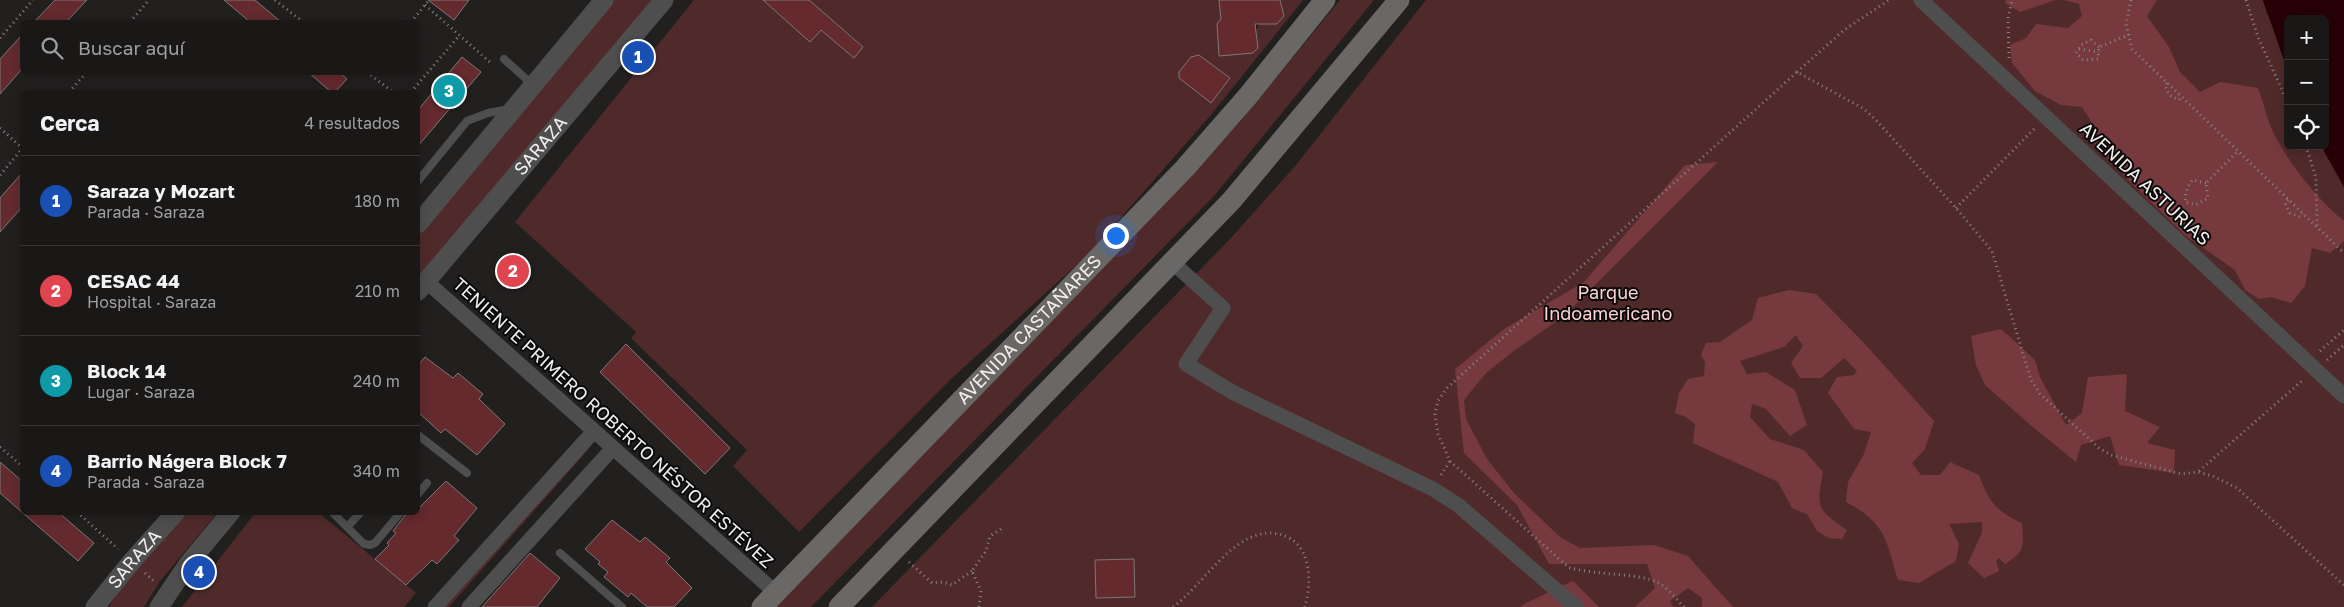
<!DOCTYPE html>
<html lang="es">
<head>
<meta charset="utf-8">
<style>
  body { margin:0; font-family:"Golos Text",sans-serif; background:#272424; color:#f1f3f6 }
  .controls { position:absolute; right:15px; top:15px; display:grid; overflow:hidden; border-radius:8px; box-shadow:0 2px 12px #0003 }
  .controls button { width:45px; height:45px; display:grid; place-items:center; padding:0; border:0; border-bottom:1px solid #383636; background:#1a1717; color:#f1f3f6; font:25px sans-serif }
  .you { position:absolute; left:1115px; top:235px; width:18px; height:18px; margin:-12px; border:4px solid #fff; border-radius:50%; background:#1a73e8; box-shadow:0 0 0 8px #1a73e833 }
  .badge { display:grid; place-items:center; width:32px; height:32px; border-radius:50%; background:#3ad4a5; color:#fff; font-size:16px; font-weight:700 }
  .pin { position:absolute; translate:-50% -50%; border:2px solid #fff; box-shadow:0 1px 5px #0006 }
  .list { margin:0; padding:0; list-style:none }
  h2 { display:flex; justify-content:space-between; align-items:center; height:65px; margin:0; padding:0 20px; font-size:21px }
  h2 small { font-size:16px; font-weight:400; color:#9f9fa1 }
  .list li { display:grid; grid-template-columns:32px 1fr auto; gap:15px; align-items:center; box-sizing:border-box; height:90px; padding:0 20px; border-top:1px solid #383636 }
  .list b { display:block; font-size:19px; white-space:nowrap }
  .list p { margin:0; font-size:16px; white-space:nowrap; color:#9f9fa1 }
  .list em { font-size:16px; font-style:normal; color:#9f9fa1 }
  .icon { flex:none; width:28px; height:28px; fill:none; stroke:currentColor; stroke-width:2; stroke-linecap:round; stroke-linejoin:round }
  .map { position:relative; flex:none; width:2344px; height:607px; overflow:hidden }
  .search { position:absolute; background:#1a1717; box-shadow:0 2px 12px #0003; left:20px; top:20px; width:400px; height:55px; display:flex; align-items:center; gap:12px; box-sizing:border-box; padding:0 18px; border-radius:8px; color:#9f9fa1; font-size:19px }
  .panel { position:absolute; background:#1a1717; box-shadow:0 2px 12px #0003; left:20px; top:90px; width:400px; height:425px; border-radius:8px }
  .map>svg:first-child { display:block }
  .green { fill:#502a2b; fill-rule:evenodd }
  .forest { fill:#763a3e }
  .water { fill:#270106 }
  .building { fill:#642a2e; stroke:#7c7878 }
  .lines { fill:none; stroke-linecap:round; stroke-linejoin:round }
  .path { stroke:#888585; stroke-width:3; stroke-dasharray:1 4; stroke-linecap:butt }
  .service { stroke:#4f4e4e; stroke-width:8 }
  .minor { stroke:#4f4e4e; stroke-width:15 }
  .tertiary { stroke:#4f4e4e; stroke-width:19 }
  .secondary { stroke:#6a6767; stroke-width:21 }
  .labels { text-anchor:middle; stroke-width:4; stroke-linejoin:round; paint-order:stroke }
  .street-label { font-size:18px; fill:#f1eeee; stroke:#0b0a0a }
  .park-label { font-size:18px; fill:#fcd3d3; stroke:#0b0a0a }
</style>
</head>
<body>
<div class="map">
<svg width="2344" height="607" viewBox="0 0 2344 607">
  <rect width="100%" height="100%" fill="#221f1f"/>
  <path class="green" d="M614,0H653L418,277V234Z
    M694,0H763L810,41L821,30L854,58L863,47L809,0H1220L1221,19L1217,24L1218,39L1238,54L1253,53L1257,48L1255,31L1260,24H1277L1284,16L1280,0H1303L1210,116L1091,252L952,378L799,532L733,466L747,450L631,338L636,332L515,222ZM1199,55L1230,77L1211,103L1179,78V72L1191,57Z
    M1340,0H1374L1215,195L811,607H771L1161,207L1239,123Z
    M1426,0H2263L2267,15L2308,0L2344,15V607H872L1231,238L1296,165ZM2288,19H2325V146H2288Z
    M589,447L588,450L449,607H444Z
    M183,513H217L160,581L144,607H109L127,579Z
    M255,513H319L416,593L404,607H182Z"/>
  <path class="forest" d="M2006,0H2055L2020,12L2005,3Z
    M2064,0H2157L2147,16L2169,47L2180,72L2200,92L2220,82L2258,88C2264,103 2267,122 2275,136C2292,167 2317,199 2344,221V241L2330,253L2312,248L2305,286L2291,303L2271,297L2259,299L2245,290L2235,270L2186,236L2130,182L2093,142L2091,121L2082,107L2061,105L2035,91L2012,63L2010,45L2026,38L2036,24L2068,28L2082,16L2079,4Z
    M1718,162L1563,317L1515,350L1486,373L1464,400L1466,419L1487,459L1514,493L1560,537L1580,548L1654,545L1688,556L1733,607H1702V598L1688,588L1670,601L1673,607H1635L1655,588L1647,564H1549L1517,505L1464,453L1455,369L1504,329L1584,282L1685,165Z
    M1789,290L1816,294L1864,343L1934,421L1925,449L1912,463L1921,475H1940L1950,462L1979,475C1989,502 1996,511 2022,523C2024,547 2025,551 2005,564L1999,558L1996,561L1999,571L1984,578L1968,563L1982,533V522L1949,524L1959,544L1956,561L1919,583L1898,580C1886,540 1886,523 1846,502L1848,482L1864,454L1871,432L1854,429L1828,393L1837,377L1854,375L1857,371L1844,358L1821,378H1800L1791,363L1803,346L1796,335L1784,347L1740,361L1747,374L1766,372L1795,390L1807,425L1790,436L1766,409L1752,404L1750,417L1770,439L1804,450L1823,472C1816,509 1817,509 1847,530L1842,539L1829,538L1817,531L1807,514L1792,508L1778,482L1693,443L1695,424L1686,417L1675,413L1679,393L1688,379L1704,376L1705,362L1701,355L1706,343L1720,342L1752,320L1758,298Z
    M2001,329L2035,360L2040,377L2066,425L2082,413L2088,377L2127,374L2125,411L2160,427L2147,443L2175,450L2174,473L2119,465L2110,436L2081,445L2076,462L2028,423L1985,385L1976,365L1971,336Z
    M1573,581L1599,607H1520L1526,603Z"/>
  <path class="water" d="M2263,0H2344V187L2321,146H2325V19H2288V72Z"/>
  <path class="building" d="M55,0H87L66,22H34Z
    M224,0H255L281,22H250Z
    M428,0H469L454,20Z
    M763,0H809L863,47L854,58L821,30L810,42Z
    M1219,0H1280L1284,16L1277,24H1255L1258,48L1253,53L1219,56L1217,24L1221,19Z
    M22,35V69L0,94V59Z
    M1199,55L1230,78L1211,103L1179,78V72L1191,57Z
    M462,57L481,72L418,146V110Z
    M308,72H339L347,79L335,92H331Z
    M22,173V207L0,232V198Z
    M626,344L730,448L705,474L600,372Z
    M425,357L453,378L458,373L483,394L479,399L505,424L477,455L445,429L441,433L418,412V365Z
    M0,462L22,481V512H58L94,543L78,561L0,493Z
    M446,481L477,508L454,536L459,540L437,564L432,560L406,585L375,559L389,545L387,543L396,533L393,531L406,514L418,512V509Z
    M612,520L640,542L645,537L670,558L666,562L692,588L674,607H647L631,593L628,597L604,577L608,572L598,564L600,562L585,549Z
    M530,553L560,578L537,607H482Z
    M1134,559L1135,597L1096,598L1095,560Z"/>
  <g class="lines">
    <path class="path" d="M275,0L303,22
      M2131,0L2126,24L2132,49L2344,253
      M2246,0L2258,37L2288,103
      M425,5L492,64
      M130,22L149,0
      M411,22L429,0
      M0,38L33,0
      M2099,47L2091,40L2081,45L2076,53L2083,60L2098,59L2099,47L2129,35
      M2079,49L2099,52
      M2009,58L2008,18L2012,0
      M367,72L393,92
      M1797,72L1844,30L1889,0
      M2167,83L2165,86L2169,95L2179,100L2182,97
      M69,92L87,72
      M411,92L459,36
      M0,128L22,148
      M2306,146L2316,178L2317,226
      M0,175L22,149
      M2206,183L2192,180L2186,191L2185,202L2196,205L2208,198L2206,183L2238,151
      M2288,200L2285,203L2290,213L2300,217L2303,214
      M1956,208L2035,128
      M2320,351L2344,330
      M2327,360L2344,345
      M0,447L22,466
      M2199,471L2303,380
      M1441,475L1450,461
      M77,512L118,549
      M909,562L932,583L943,582L952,585L972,571
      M145,573L155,582
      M979,607L981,591L972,571L986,551L990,536L1001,529L1002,533
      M1173,607C1204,585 1236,525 1278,534C1285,535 1294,540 1298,545C1312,562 1310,587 1305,607
      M1684,607C1677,600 1668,588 1659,583C1637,572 1594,576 1568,567L1450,461L1438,434L1435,414L1438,401L1447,388L1797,72L1864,109L1875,119L1956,208L1992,251L2031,380L2040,394L2099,448L2111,455L2181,474L2198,472L2213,476L2237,488L2344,585"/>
    <path class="service" d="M504,59L533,85
      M418,181L467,121L488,113L509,109
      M418,435L467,473
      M418,494L427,483
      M332,512L364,544L370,545L375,543L401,512
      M347,527L361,512
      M560,553L622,607"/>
    <path class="minor" d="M1921,0L2344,396
      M1172,262L1223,308L1186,364L1234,393L1433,489L1458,505L1576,607
      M426,281L776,593
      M435,607L594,431
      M469,607L613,448"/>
    <g class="tertiary">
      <path d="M418,224L604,0"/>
      <path id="s1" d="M418,291L664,0"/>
      <path id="s2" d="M95,607L132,561L176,512"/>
      <path d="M159,607L188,564L231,512"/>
    </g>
    <g class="secondary">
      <path id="s3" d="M762,607L1185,168L1248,96L1325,0"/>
      <path d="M839,607L1232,200L1399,0"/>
    </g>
  </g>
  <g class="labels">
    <g class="street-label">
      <text dy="6" stroke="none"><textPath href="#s1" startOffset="190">SARAZA</textPath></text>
      <text transform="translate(2145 184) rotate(43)" y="6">AVENIDA ASTURIAS</text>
      <text dy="6" stroke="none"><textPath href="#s3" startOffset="385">AVENIDA CASTAÑARES</textPath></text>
      <text transform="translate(613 423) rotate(42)" y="6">TENIENTE PRIMERO ROBERTO NÉSTOR ESTÉVEZ</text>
      <text dy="6" stroke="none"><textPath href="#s2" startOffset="62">SARAZA</textPath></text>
    </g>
    <g class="park-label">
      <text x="1608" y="299">Parque<tspan x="1608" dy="21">Indoamericano</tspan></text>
    </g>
  </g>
</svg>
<div class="controls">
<button>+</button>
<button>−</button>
<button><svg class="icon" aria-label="locate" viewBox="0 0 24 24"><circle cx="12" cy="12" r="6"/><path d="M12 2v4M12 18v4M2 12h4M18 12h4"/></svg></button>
</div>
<div class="you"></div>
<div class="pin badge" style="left:638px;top:57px;background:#1a4fb4">1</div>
<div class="pin badge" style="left:513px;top:271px;background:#e0444e">2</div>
<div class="pin badge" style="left:449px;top:91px;background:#0f9aa8">3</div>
<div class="pin badge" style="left:199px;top:572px;background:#1a4fb4">4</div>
<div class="search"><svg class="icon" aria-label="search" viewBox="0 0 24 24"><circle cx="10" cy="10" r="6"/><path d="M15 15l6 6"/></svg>Buscar aquí</div>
<section class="panel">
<h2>Cerca<small>4 resultados</small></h2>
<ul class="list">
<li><span class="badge" style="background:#1a4fb4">1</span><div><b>Saraza y Mozart</b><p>Parada · Saraza</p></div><em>180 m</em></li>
<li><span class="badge" style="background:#e0444e">2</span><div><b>CESAC 44</b><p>Hospital · Saraza</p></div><em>210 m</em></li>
<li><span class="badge" style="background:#0f9aa8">3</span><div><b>Block 14</b><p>Lugar · Saraza</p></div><em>240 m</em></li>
<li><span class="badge" style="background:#1a4fb4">4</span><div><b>Barrio Nágera Block 7</b><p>Parada · Saraza</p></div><em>340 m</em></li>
</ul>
</section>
</div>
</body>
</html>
